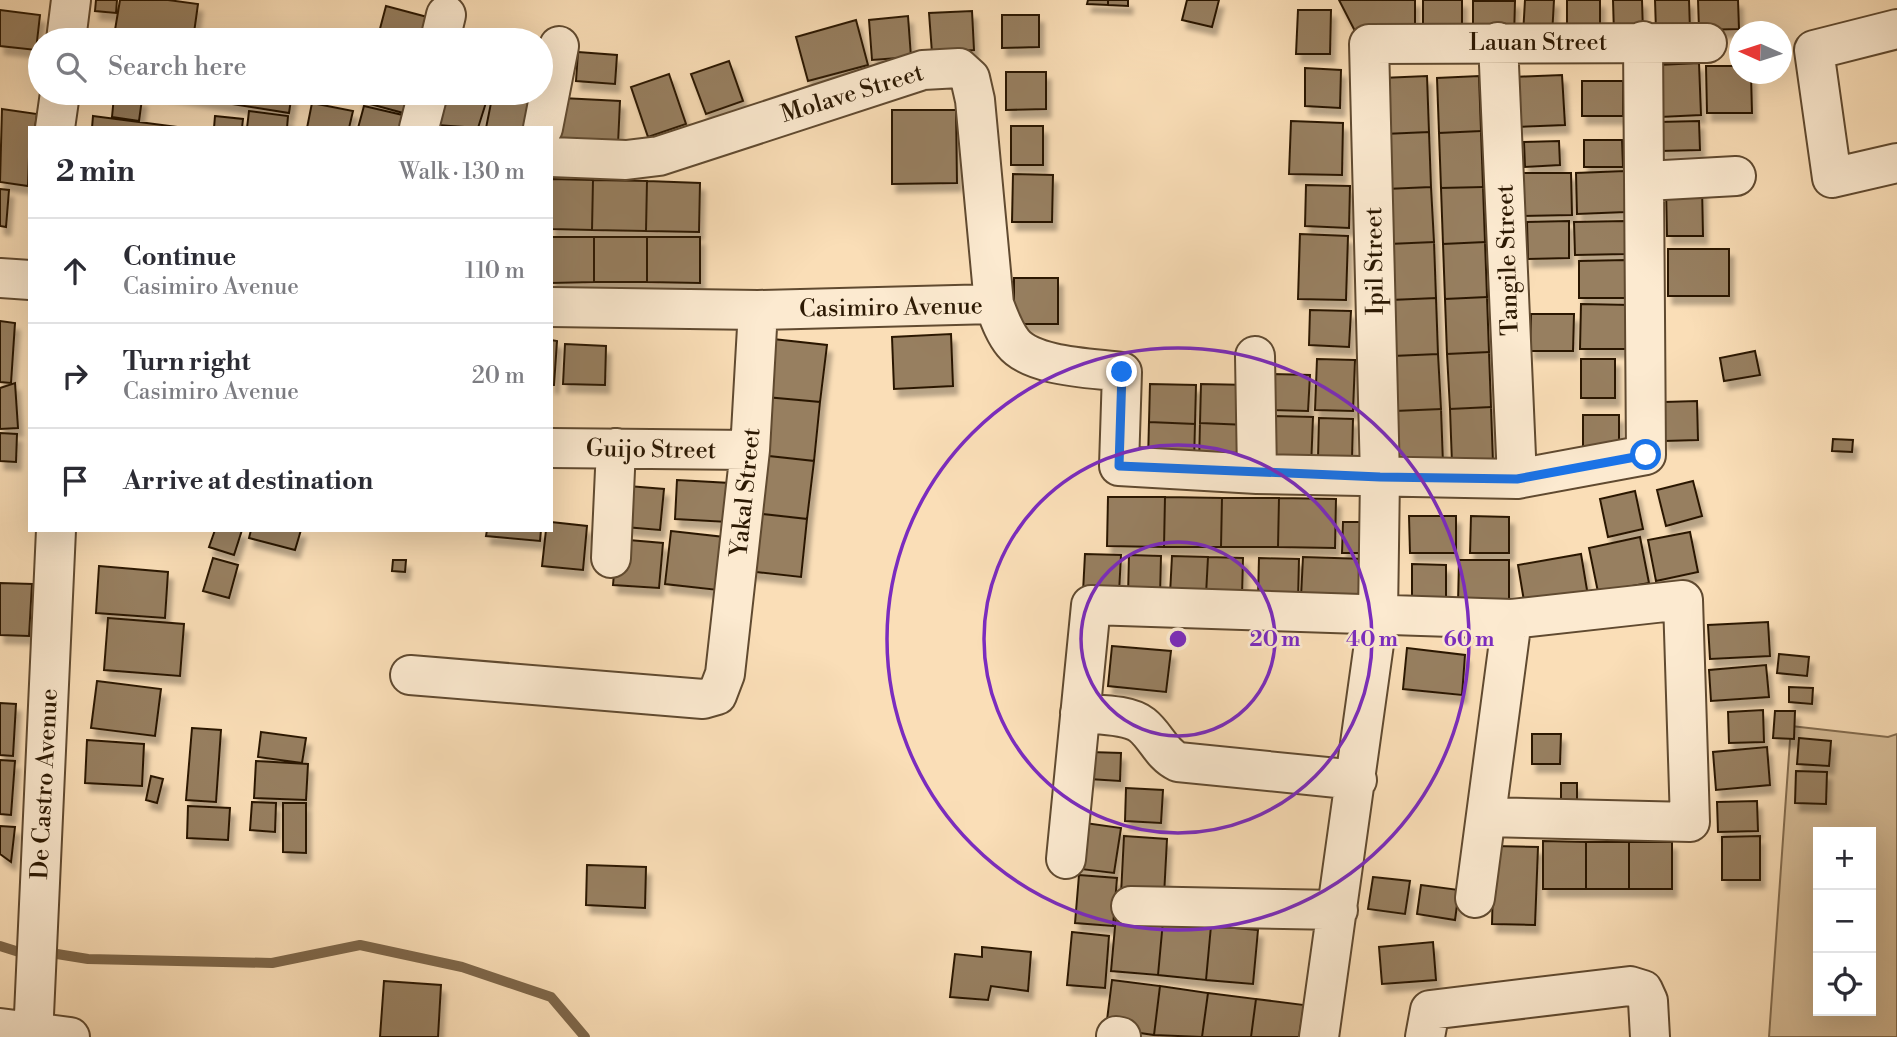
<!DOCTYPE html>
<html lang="en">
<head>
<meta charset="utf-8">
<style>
  body { margin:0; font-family:"Libre Bodoni",serif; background:#f2f2f3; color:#2b2b33 }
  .controls { position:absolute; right:21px; bottom:21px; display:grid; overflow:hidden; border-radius:0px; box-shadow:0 7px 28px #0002 }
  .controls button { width:63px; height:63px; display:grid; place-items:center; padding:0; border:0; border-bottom:2px solid #e1e1e2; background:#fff; color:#2b2b33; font:35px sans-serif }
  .compass { position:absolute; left:1729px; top:21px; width:63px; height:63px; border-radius:50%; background:#fff; box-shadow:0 7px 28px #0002; rotate:273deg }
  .stop { position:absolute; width:21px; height:21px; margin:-16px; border:5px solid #1a73e8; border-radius:50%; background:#fff }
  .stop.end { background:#1a73e8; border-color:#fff; box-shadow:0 2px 7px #0008 }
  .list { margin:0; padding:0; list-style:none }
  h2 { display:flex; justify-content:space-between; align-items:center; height:91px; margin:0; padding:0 28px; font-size:30px }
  h2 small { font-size:23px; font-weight:400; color:#7c7c81 }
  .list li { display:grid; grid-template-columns:46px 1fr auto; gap:21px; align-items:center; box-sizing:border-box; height:105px; padding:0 28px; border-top:2px solid #e1e1e2 }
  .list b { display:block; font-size:26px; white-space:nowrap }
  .list p { margin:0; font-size:23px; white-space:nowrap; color:#7c7c81 }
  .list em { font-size:23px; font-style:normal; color:#7c7c81 }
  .icon { flex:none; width:38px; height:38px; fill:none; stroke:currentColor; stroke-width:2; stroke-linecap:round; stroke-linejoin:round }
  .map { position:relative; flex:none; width:1897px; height:1037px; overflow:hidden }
  .search { position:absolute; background:#fff; box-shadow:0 7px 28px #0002; left:28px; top:28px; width:525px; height:77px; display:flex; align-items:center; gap:18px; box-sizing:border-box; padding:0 24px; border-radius:38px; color:#7c7c81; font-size:26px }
  .panel { position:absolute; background:#fff; box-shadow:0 7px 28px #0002; left:28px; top:126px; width:525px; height:406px; border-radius:0px }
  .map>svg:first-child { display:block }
  .green { fill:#d7bd98; stroke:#826b4e; stroke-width:2; fill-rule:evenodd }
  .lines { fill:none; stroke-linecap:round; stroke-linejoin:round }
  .stream { stroke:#7e674a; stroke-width:10 }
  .building { fill:#977f61; stroke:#2c1903; stroke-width:2; filter:url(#shadow) }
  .minor-casing { stroke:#604a30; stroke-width:42 }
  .minor { stroke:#fcead0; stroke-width:38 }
  .route { stroke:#1a73e8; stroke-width:9 }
  .ring { fill:none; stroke:#7b2cbf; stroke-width:3.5 }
  .labels { text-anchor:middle; stroke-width:5; stroke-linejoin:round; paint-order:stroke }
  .street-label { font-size:24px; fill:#2c1903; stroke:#fcead0 }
  .centre { fill:#7b2cbf; stroke:#fcead0; stroke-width:3.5 }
  .ring-label { font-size:21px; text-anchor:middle; font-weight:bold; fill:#7b2cbf; stroke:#fcead0; stroke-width:5; stroke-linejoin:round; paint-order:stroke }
</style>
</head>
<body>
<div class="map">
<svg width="1897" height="1037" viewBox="0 0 1897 1037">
  <defs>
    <filter id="shadow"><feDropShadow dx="4.5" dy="8" stdDeviation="2" flood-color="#0004"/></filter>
  </defs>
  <rect width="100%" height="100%" fill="#fadeb7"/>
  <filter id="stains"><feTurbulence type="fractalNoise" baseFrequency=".00286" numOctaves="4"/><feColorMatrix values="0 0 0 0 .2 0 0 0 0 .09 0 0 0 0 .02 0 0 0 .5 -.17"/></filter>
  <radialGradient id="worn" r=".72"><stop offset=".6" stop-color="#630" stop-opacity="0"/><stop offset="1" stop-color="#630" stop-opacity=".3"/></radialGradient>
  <path class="green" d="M1791,726L1888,737L1897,734V1037H1769ZM1818,832H1871V1011H1818Z"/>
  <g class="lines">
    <path class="stream" d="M0,946L19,952
      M57,954L88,959L272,963L360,945L462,967L551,997L585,1037"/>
  </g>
  <path class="building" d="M96,0H117L116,13L95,11Z
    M120,0H168L198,4L193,40H144L114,36Z
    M1088,0H1108V5L1087,4Z
    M1108,0H1128V6L1108,5Z
    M1187,0H1219L1212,27L1182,20Z
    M1339,0H1415V34L1357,35Z
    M1423,0H1462V37H1423Z
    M1525,0H1554L1552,36L1523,35Z
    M1567,0H1600V33H1567Z
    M1613,0H1642L1643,33L1614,34Z
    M1655,0H1689L1690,30L1656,31Z
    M1698,0H1738L1739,29L1699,30Z
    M1473,1H1515L1514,38H1473Z
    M386,6L431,18L425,40H377Z
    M0,10L40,15L36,50L0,46Z
    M1298,10H1331L1330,54H1296Z
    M972,11L974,50L932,53L929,13Z
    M1002,15H1039V47L1002,48Z
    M908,16L911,57L872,60L869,20Z
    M856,20L868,65L808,81L796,37Z
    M461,29L499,38V40H458Z
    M578,52L617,55L615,84L576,81Z
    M729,61L743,101L706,114L691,74Z
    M1699,63L1701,115L1660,117L1658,65Z
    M1706,66H1740V74H1751L1752,113H1707Z
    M1305,68L1341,70L1340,108L1305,106Z
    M1006,72H1046V109L1006,110Z
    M669,74L686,124L648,137L631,87Z
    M1562,75L1565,125L1515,127L1513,77Z
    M1427,76L1429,132L1384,134L1382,78Z
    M1479,76L1481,131L1439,133L1437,78Z
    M1582,81H1623V116H1582Z
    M162,93H292L289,113Z
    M361,93H413L407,114L359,101Z
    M447,93H489L478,128L437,125Z
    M493,93H534L526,128H486Z
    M114,96L142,99L139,121L112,117Z
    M562,98L620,101L618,144L560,141Z
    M312,103L353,111L349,128H307Z
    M364,106L407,116L404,128H358Z
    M2,109L37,114L35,128H30L28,186L0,182Z
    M892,110H956L957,183L892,184Z
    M249,111L288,116L287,128H247Z
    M93,116L185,128H92Z
    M215,116L243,119L242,128H214Z
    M1291,121L1343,123L1342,175L1289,174Z
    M1699,121L1700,150L1660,151L1659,122Z
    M1011,126H1043V165H1011Z
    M1481,131L1483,187L1441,188L1439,133Z
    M1429,132L1431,187L1386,189L1384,134Z
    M1584,140H1622L1623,167H1584Z
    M1559,141L1560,165L1525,167L1524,142Z
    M1625,171L1626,212L1577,214L1576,173Z
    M1522,173H1571L1572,215L1522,216Z
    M1013,174L1053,175L1052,222H1012Z
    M551,179L593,180L592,230L551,229Z
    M593,180L647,181L646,231L592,230Z
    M647,181L700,183L699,232L646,231Z
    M1306,185L1350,186L1349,228L1305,226Z
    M1702,186L1703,236H1667L1666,187Z
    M1431,187L1434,242L1389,244L1386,189Z
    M1483,187L1485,242L1443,244L1441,188Z
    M0,189L9,190L6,227L0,226Z
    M1569,221V258L1528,259L1527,222Z
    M1625,221L1626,254L1575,255L1574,222Z
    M1300,234L1348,236L1346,300L1298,299Z
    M551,237H594V282L551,283Z
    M594,237H647V282H594Z
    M647,237H700V283L647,282Z
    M1434,242L1436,298L1391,300L1389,244Z
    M1485,242L1487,297L1445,299L1443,244Z
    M1668,249H1729V296H1668Z
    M1626,260V298H1579V261Z
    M1014,278H1058V324H1014Z
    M1487,297L1489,352L1447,354L1445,299Z
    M1436,298L1438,354L1393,356L1391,300Z
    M1581,304L1630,305V349H1580Z
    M1310,310L1351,311L1349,347L1309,345Z
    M1531,314H1574L1573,351H1530Z
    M0,321L15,323L11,383L0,382Z
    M951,334L953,386L894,389L892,337Z
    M773,339L827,345L820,402L766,397Z
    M551,340L557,341L554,385H551Z
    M565,344L606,346L605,385L563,384Z
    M1755,351L1760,375L1724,381L1720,358Z
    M1489,352L1491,407L1450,409L1447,354Z
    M1438,354L1441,409L1395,411L1393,356Z
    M1317,359L1355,360L1353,411L1315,410Z
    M1581,359H1615V398H1581Z
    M1273,374L1310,375L1308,411L1271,410Z
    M15,383L18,428L0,429V388Z
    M1150,384L1196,385L1195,424L1149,422Z
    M1201,384L1249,385L1247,425L1200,423Z
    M766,397L820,402L814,461L760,455Z
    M1697,401L1698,440L1664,441V402Z
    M1491,407L1493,463L1452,464L1450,409Z
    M1441,409L1443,464L1398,466L1395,411Z
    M1583,415H1619V454L1583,453Z
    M1274,416L1313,417L1311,468L1272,467Z
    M1319,418L1353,419L1352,459L1318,458Z
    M1149,422L1195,424L1194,462L1148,461Z
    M1200,423L1247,425L1246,465L1199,463Z
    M0,433L17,434L16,462L0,461Z
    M1833,439L1853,440L1852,452L1832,451Z
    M760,455L814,461L807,519L754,513Z
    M677,480L730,483L728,522L675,519Z
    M1693,481L1702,516L1666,526L1657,490Z
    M628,486L664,489L660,530L625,527Z
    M1635,491L1643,529L1608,537L1600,499Z
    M1108,497H1165L1164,547L1107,546Z
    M1165,497L1222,498L1221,547H1164Z
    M1222,498H1279L1278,547H1221Z
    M1279,498L1336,499L1335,548L1278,547Z
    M754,513L807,519L801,577L748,571Z
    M1409,516H1456V553H1410Z
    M1471,516L1509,517V553H1470Z
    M551,522L587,526L583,570L542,566L546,530H551Z
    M1343,522H1363L1362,553H1342Z
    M215,530H242L234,555L209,547Z
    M251,530H301L295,550L249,538Z
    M487,530H541L540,541L486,536Z
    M671,531L724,537L718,590L665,584Z
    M1690,532L1698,572L1656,581L1648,540Z
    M1640,537L1649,583L1598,592L1589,548Z
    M617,539L663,543L659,588L613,585Z
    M1085,554L1121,555L1119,593L1083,592Z
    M1581,554L1588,596L1525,607L1518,565Z
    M1129,555L1161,556L1160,596L1128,595Z
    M1172,556L1208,557L1206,595L1170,594Z
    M1208,557L1243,558L1242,596L1206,595Z
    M1303,557L1365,559L1364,599L1301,597Z
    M213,558L238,565L229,598L203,591Z
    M1259,558L1299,559L1298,600L1258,599Z
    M393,560H406L405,572L392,571Z
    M1459,560H1509V603H1458Z
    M1412,564L1446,565V599H1412Z
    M99,566L168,572L165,618L96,613Z
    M0,583L32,584L29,636L0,635Z
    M108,618L184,624L180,676L104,670Z
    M1768,622L1770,656L1710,659L1708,625Z
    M1112,646L1171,651L1166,692L1108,686Z
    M1407,648L1465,655L1462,695L1403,689Z
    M1779,654L1809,657L1807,676L1777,673Z
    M1766,665L1769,697L1711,701L1709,670Z
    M97,681L161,689L155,736L91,728Z
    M1789,687L1813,688L1812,704L1789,702Z
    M0,703L16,704L13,756L0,755Z
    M1763,710L1764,742L1729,743L1728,712Z
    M1775,711H1795L1794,739L1773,738Z
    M192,728L221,730L216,802L186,800Z
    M261,732L306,738L302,763L258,757Z
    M1532,734H1561L1560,764H1532Z
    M1799,738L1831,741L1829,766L1797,764Z
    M87,740L144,744L142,786L85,783Z
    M1767,747L1770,785L1716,790L1713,752Z
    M1090,752L1121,753L1120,781L1089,779Z
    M0,760L15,761L11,815L0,814Z
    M256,761L308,764L306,800L254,798Z
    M1796,771L1827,772L1826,804L1795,803Z
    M151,776L163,779L157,803L146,800Z
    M1561,783H1577V810H1561Z
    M1126,788L1163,790L1161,823L1125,821Z
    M1757,801L1758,831L1718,832L1717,802Z
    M252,802L276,803L275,832L250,830Z
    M283,803H306V853L283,852Z
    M188,806L230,808L228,840L187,838Z
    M1078,822L1121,828L1114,873L1072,868Z
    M0,826L15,827L11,862L0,854Z
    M1124,836L1167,839L1164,896L1121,894Z
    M1760,836V880H1722V837Z
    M1543,841L1586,842V889H1543Z
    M1586,842H1629V889H1586Z
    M1629,842H1672V889H1629Z
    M1494,846L1538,847L1535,925L1492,924Z
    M587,865L646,867L645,908L586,905Z
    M1079,875L1117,878L1113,926L1075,923Z
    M1373,877L1410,881L1405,914L1368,909Z
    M1421,885L1459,890L1455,920L1417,914Z
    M1116,916L1163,921L1158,975L1111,971Z
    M1163,921L1211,926L1206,980L1158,975Z
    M1211,926L1258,930L1253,984L1206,980Z
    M1072,932L1109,936L1105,988L1067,985Z
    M1433,942L1436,980L1382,984L1379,947Z
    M982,947L1031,952L1028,991L991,986L988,1000L950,997L955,954L982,957Z
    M1112,980L1160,986L1154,1035L1106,1028Z
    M384,981L441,985L438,1037H380Z
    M1160,986L1208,993L1202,1037L1154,1035Z
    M1208,993L1256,999L1251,1037H1202Z
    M1256,999L1304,1005L1299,1037H1251Z"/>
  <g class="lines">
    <defs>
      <path id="minor" d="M1897,29L1814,50L1832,178L1897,163
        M66,40L71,0
        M440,40L446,15
        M1498,42L1517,479
        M55,128L60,93
        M419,128L428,93
        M543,128L559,46
        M551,157L626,160L659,156L923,70L959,68L970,78L975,100L994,304C999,317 1004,332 1013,343C1032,367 1093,368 1122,372L1119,466L1257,474L1517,479L1646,455L1643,41
        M1646,181L1736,176
        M0,278L30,280
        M551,307L758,310L994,304
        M1255,356L1257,474
        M551,448L750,450
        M611,558L616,448
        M410,675L703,699L717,695L725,674L750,450L758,310
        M1080,713C1097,715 1128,714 1142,725C1156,736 1161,754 1178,762L1357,780
        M1066,859L1091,605L1512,619L1683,600L1690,822L1488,817
        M1475,898L1512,619
        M1131,906L1338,910
        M0,1028L70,1037
        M1116,1036L1121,1037
        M33,1037L56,530
        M1319,1037L1378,615L1380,477L1369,44L1707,43
        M1425,1037L1430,1010L1630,986L1643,990L1648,1001L1650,1037"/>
    </defs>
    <use href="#minor" class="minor-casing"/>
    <use href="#minor" class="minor"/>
  </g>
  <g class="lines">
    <path class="route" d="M1122,372L1119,466L1380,477L1517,479L1646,455"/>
  </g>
  <g class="ring">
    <circle cx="1178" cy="639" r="97"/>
    <circle cx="1178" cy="639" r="194"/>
    <circle cx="1178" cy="639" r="291"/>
  </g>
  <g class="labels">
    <g class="street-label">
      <text x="1538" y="50">Lauan Street</text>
      <text transform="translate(852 93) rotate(-17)" y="8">Molave Street</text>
      <text transform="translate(1507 260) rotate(-92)" y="8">Tangile Street</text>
      <text transform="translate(1374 261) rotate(-91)" y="8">Ipil Street</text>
      <text transform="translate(891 307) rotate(-1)" y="8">Casimiro Avenue</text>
      <text transform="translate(651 449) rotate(1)" y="8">Guijo Street</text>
      <text transform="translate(745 492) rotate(-84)" y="8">Yakal Street</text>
      <text transform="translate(44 784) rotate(-87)" y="8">De Castro Avenue</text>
    </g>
  </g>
  <circle cx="1178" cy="639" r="10" class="centre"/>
  <g class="ring-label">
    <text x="1275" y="646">20 m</text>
    <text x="1372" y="646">40 m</text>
    <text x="1469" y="646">60 m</text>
  </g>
  <rect width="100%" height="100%" filter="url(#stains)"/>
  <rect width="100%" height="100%" fill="url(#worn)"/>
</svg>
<div class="controls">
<button>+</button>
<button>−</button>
<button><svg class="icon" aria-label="locate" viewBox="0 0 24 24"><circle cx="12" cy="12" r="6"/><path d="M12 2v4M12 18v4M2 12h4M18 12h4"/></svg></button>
</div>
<svg class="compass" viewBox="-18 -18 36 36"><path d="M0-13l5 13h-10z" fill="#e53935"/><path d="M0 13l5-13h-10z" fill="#7c7c81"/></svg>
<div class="stop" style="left:1646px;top:455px"></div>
<div class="stop end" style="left:1122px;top:372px"></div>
<div class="search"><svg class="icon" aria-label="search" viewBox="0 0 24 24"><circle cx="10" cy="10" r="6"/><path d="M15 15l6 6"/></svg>Search here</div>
<section class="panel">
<h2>2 min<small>Walk · 130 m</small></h2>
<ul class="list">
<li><svg class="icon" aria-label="ahead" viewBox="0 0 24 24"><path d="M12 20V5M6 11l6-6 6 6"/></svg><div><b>Continue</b><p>Casimiro Avenue</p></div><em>110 m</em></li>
<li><svg class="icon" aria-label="right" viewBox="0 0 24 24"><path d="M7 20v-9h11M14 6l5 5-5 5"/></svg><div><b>Turn right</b><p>Casimiro Avenue</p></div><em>20 m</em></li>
<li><svg class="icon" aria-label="arrive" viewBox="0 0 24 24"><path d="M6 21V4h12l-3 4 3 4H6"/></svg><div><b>Arrive at destination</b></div></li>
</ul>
</section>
</div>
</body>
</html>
